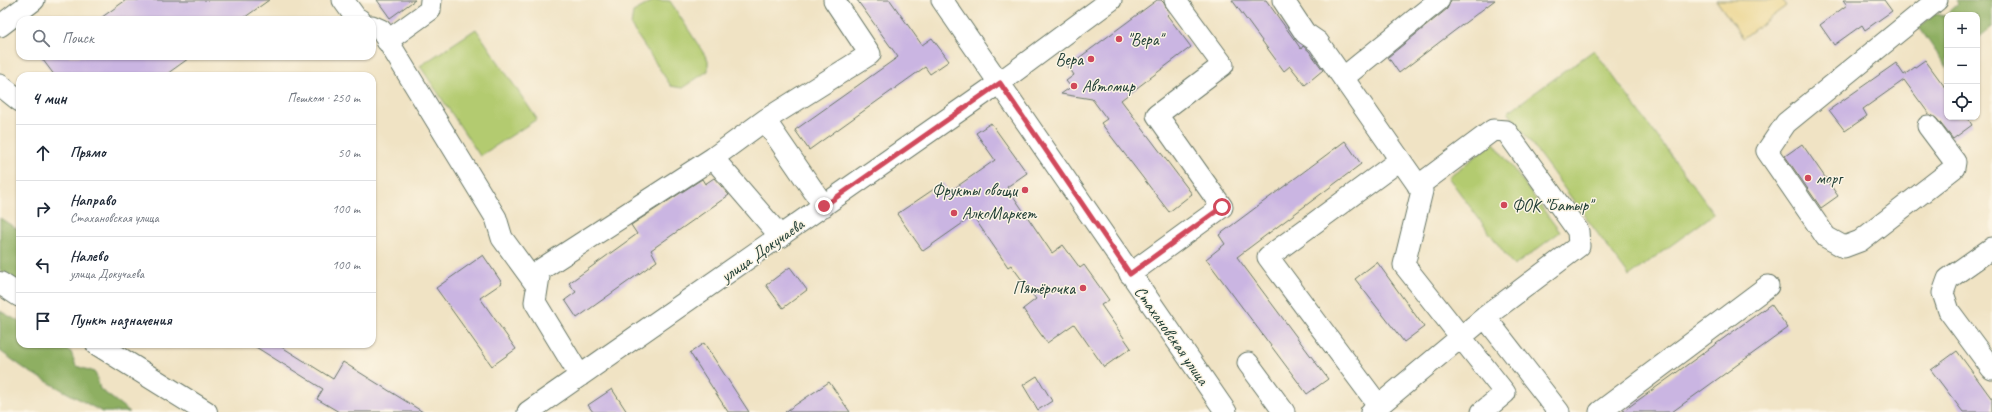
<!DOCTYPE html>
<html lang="ru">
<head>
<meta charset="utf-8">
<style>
  body { margin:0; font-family:Caveat,sans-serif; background:#f2f2f3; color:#1f2937 }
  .controls { position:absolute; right:12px; top:12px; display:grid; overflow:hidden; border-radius:8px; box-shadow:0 1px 3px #0004 }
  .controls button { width:36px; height:36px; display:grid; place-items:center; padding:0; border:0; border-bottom:1px solid #e0e1e3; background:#fff; color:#1f2937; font:20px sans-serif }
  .stop { position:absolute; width:12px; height:12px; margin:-9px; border:3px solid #d1495b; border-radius:50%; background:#fff }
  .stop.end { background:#d1495b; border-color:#fff; box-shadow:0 1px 4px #0008 }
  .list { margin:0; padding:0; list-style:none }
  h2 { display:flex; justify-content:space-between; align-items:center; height:52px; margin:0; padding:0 16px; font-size:17px }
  h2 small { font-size:13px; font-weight:400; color:#747a83 }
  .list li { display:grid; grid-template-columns:26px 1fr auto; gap:12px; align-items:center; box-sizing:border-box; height:56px; padding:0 16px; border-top:1px solid #e0e1e3 }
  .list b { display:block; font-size:15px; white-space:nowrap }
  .list p { margin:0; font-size:13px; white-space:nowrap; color:#747a83 }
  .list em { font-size:13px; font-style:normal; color:#747a83 }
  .icon { flex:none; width:22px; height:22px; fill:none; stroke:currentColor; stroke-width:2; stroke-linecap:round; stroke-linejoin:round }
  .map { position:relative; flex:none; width:1992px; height:412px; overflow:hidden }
  .search { position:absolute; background:#fff; box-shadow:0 1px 3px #0004; left:16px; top:16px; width:360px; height:44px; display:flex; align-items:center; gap:10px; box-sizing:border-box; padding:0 14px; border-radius:12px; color:#747a83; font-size:15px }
  .panel { position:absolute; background:#fff; box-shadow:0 1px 3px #0004; left:16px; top:72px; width:360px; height:276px; border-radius:12px }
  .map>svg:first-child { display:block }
  .green { fill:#b3cb70; stroke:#698452 }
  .forest { fill:#8eaf62; stroke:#56764b }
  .sand { fill:#eeda9e; stroke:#868c69 }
  .building { fill:#cab5e2 }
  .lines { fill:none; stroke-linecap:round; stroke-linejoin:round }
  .minor-casing { stroke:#687766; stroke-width:23 }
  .major-casing { stroke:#687766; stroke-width:24 }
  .minor { stroke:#fff; stroke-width:21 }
  .major { stroke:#fff; stroke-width:22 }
  .route { stroke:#d1495b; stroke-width:5 }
  .poi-dot { fill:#d1495b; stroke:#fcf5e5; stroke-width:1.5 }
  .labels { text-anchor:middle; stroke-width:3; stroke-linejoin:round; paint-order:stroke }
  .poi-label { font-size:17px; fill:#1f3d34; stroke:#fcf5e5; text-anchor:start }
  .street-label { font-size:17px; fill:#1f3d34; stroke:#fcf5e5 }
</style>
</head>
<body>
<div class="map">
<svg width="1992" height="412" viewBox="0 0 1992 412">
  <rect width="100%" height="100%" fill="#fcf5e5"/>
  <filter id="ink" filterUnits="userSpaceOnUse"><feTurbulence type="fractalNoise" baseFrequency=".025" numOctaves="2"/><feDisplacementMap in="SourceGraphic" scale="8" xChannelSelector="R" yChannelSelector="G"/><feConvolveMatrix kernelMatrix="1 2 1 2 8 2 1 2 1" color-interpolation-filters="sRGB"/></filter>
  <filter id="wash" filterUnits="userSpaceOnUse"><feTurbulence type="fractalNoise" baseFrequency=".012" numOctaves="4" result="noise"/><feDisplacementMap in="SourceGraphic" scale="16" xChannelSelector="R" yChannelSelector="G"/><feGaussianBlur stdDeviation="0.9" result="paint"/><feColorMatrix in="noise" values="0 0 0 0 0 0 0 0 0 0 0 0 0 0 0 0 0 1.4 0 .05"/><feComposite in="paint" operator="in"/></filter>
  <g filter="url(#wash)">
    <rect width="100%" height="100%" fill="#f0e3c4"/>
    <path class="green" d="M655,0L670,1L708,60V71L682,88L671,86L631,26L633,12Z
      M476,29L537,119L480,156L420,66Z
      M1594,50L1714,214L1629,276L1508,112Z
      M1494,143L1560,232L1514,266L1448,177Z"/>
    <path class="forest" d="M1956,0H1992V27L1977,39V15H1947V68L1919,27L1935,14L1945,16L1958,4Z
      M0,218L20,231V283L0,271Z
      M0,311L20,322V344H57L71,352L76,366L95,372L100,389L130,412H102L28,371L0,351Z"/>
    <path class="sand" d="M1716,0H1782L1786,6L1743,38Z"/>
    <g id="blocks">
      <path class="building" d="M126,0H269L241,20H98Z
        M377,0H415L390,18Z
        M857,0H890L922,45L932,38L949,61L930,74L925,67L809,150L795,130L898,57Z
        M1157,0H1161L1164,3L1169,13L1167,15L1191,47L1121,100L1192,194L1169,212L1101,123L1107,119L1092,99L1061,94L1071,87L1066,81L1074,75L1068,66Z
        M1232,0H1266L1301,49L1303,46L1309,51L1323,70L1305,85L1290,66L1284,71Z
        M1451,0H1495L1399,73L1388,57L1447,9Z
        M1843,0H1884L1892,11L1865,30L1862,25L1834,45L1820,25L1847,5Z
        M40,56H192L164,76H55Z
        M1925,60L1947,90V117H1967L1972,125L1953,139L1937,119L1929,114L1904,80L1863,109L1867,116L1845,131L1829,110L1896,63L1904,75Z
        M991,123L1027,173L1007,187L1052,253L1063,245L1080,268L1084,265L1109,300L1101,305L1131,348L1104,367L1074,324L1047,343L1023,309L1036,299L1011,265L1008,267L973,216L923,251L897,214L943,183L949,192L995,160L976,133Z
        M1345,141L1361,164L1237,257L1328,379L1307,394L1206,259L1225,244L1219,235Z
        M1802,144L1838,196L1821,208L1785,156Z
        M714,178L729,195L651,250L657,261L577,318L565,300L576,292L569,283L637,234L631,225L702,179L705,184Z
        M483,255L502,283L480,298L516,349L492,366L436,288Z
        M1377,262L1424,327L1404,342L1355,279Z
        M790,267L807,290L783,308L766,285Z
        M1771,304L1788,328L1672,412H1622Z
        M704,343L749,412H728L690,353Z
        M251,344H277L333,379L343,362L423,412H339L317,399L323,389Z
        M1957,351L1992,399V412H1963L1931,370Z
        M1037,376L1052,401L1038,410L1023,385Z
        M829,382L850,412H785Z
        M612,389L627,412H593L588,405Z"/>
    </g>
  </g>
  <g filter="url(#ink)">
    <use href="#blocks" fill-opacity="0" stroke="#687766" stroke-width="1"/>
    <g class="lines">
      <defs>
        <path id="minor" d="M343,0L356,18L360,20
          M942,0L1226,412
          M1283,0L1305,33L1318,42L1422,191L1404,265L1505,393L1482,412
          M0,26L34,0
          M372,26L381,30L496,218L502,238L537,286
          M387,41L430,10L431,0
          M1343,78L1439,0
          M0,85L20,101
          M765,120L870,54L834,0
          M1928,126L1955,162L1954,168L1860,241L1844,247L1826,237L1767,151L1786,123L1937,0
          M713,158L765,120L824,206
          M1418,186L1493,130L1506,131L1578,231L1579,246L1485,317
          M1992,248L1948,279L1943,293L1949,311L1992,369
          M1130,274L1222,207L1157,115L1223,65L1175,0
          M1248,363L1284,412
          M580,376L535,302L540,270L713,158L781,237
          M1379,406L1268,257L1400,160
          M528,412L999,83L1111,0
          M1371,412L1485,317L1559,412
          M1600,412L1768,286"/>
        <path id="major" d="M0,283L20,296
          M97,344L206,412"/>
      </defs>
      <use href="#minor" class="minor-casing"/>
      <use href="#major" class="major-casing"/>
      <use href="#minor" class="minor"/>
      <use href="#major" class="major"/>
    </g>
  </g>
  <g class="lines" filter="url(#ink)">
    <path class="route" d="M824,206L1000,83L1130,274L1222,207"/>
  </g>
  <g class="poi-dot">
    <circle cx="1119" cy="39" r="4"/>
    <circle cx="1091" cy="59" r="4"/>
    <circle cx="1074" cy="86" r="4"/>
    <circle cx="1808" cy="178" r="4"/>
    <circle cx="1025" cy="190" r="4"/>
    <circle cx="1504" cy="205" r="4"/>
    <circle cx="954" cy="213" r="4"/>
    <circle cx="1083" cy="288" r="4"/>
  </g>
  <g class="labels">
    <g class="poi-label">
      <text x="1127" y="45">"Вера"</text>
      <text x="1083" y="65" text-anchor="end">Вера</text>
      <text x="1082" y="92">Автомир</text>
      <text x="1816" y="184">морг</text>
      <text x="1017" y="196" text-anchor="end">Фрукты овощи</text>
      <text x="1512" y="211">ФОК "Батыр"</text>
      <text x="962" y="219">АлкоМаркет</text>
      <text x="1075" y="294" text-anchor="end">Пятёрочка</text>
    </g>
    <g class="street-label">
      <text transform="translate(762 250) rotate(-35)" y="6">улица Докучаева</text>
      <text transform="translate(1172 335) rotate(55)" y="6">Стахановская улица</text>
    </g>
  </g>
</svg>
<div class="controls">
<button>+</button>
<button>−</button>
<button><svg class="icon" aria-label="locate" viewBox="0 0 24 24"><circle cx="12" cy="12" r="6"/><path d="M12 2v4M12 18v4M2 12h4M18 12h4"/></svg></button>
</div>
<div class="stop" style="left:1222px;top:207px"></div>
<div class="stop end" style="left:824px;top:206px"></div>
<div class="search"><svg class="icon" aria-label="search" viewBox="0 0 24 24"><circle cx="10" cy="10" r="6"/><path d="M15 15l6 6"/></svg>Поиск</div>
<section class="panel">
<h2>4 мин<small>Пешком · 250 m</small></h2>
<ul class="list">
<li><svg class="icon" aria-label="ahead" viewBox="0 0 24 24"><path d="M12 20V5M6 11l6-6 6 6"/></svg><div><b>Прямо</b></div><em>50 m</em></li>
<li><svg class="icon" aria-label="right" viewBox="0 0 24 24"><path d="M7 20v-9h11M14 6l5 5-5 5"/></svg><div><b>Направо</b><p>Стахановская улица</p></div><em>100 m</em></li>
<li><svg class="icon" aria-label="left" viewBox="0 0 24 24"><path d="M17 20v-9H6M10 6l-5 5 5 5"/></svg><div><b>Налево</b><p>улица Докучаева</p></div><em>100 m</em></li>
<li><svg class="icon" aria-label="arrive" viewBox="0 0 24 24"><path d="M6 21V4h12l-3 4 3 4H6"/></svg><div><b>Пункт назначения</b></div></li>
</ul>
</section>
</div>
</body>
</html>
